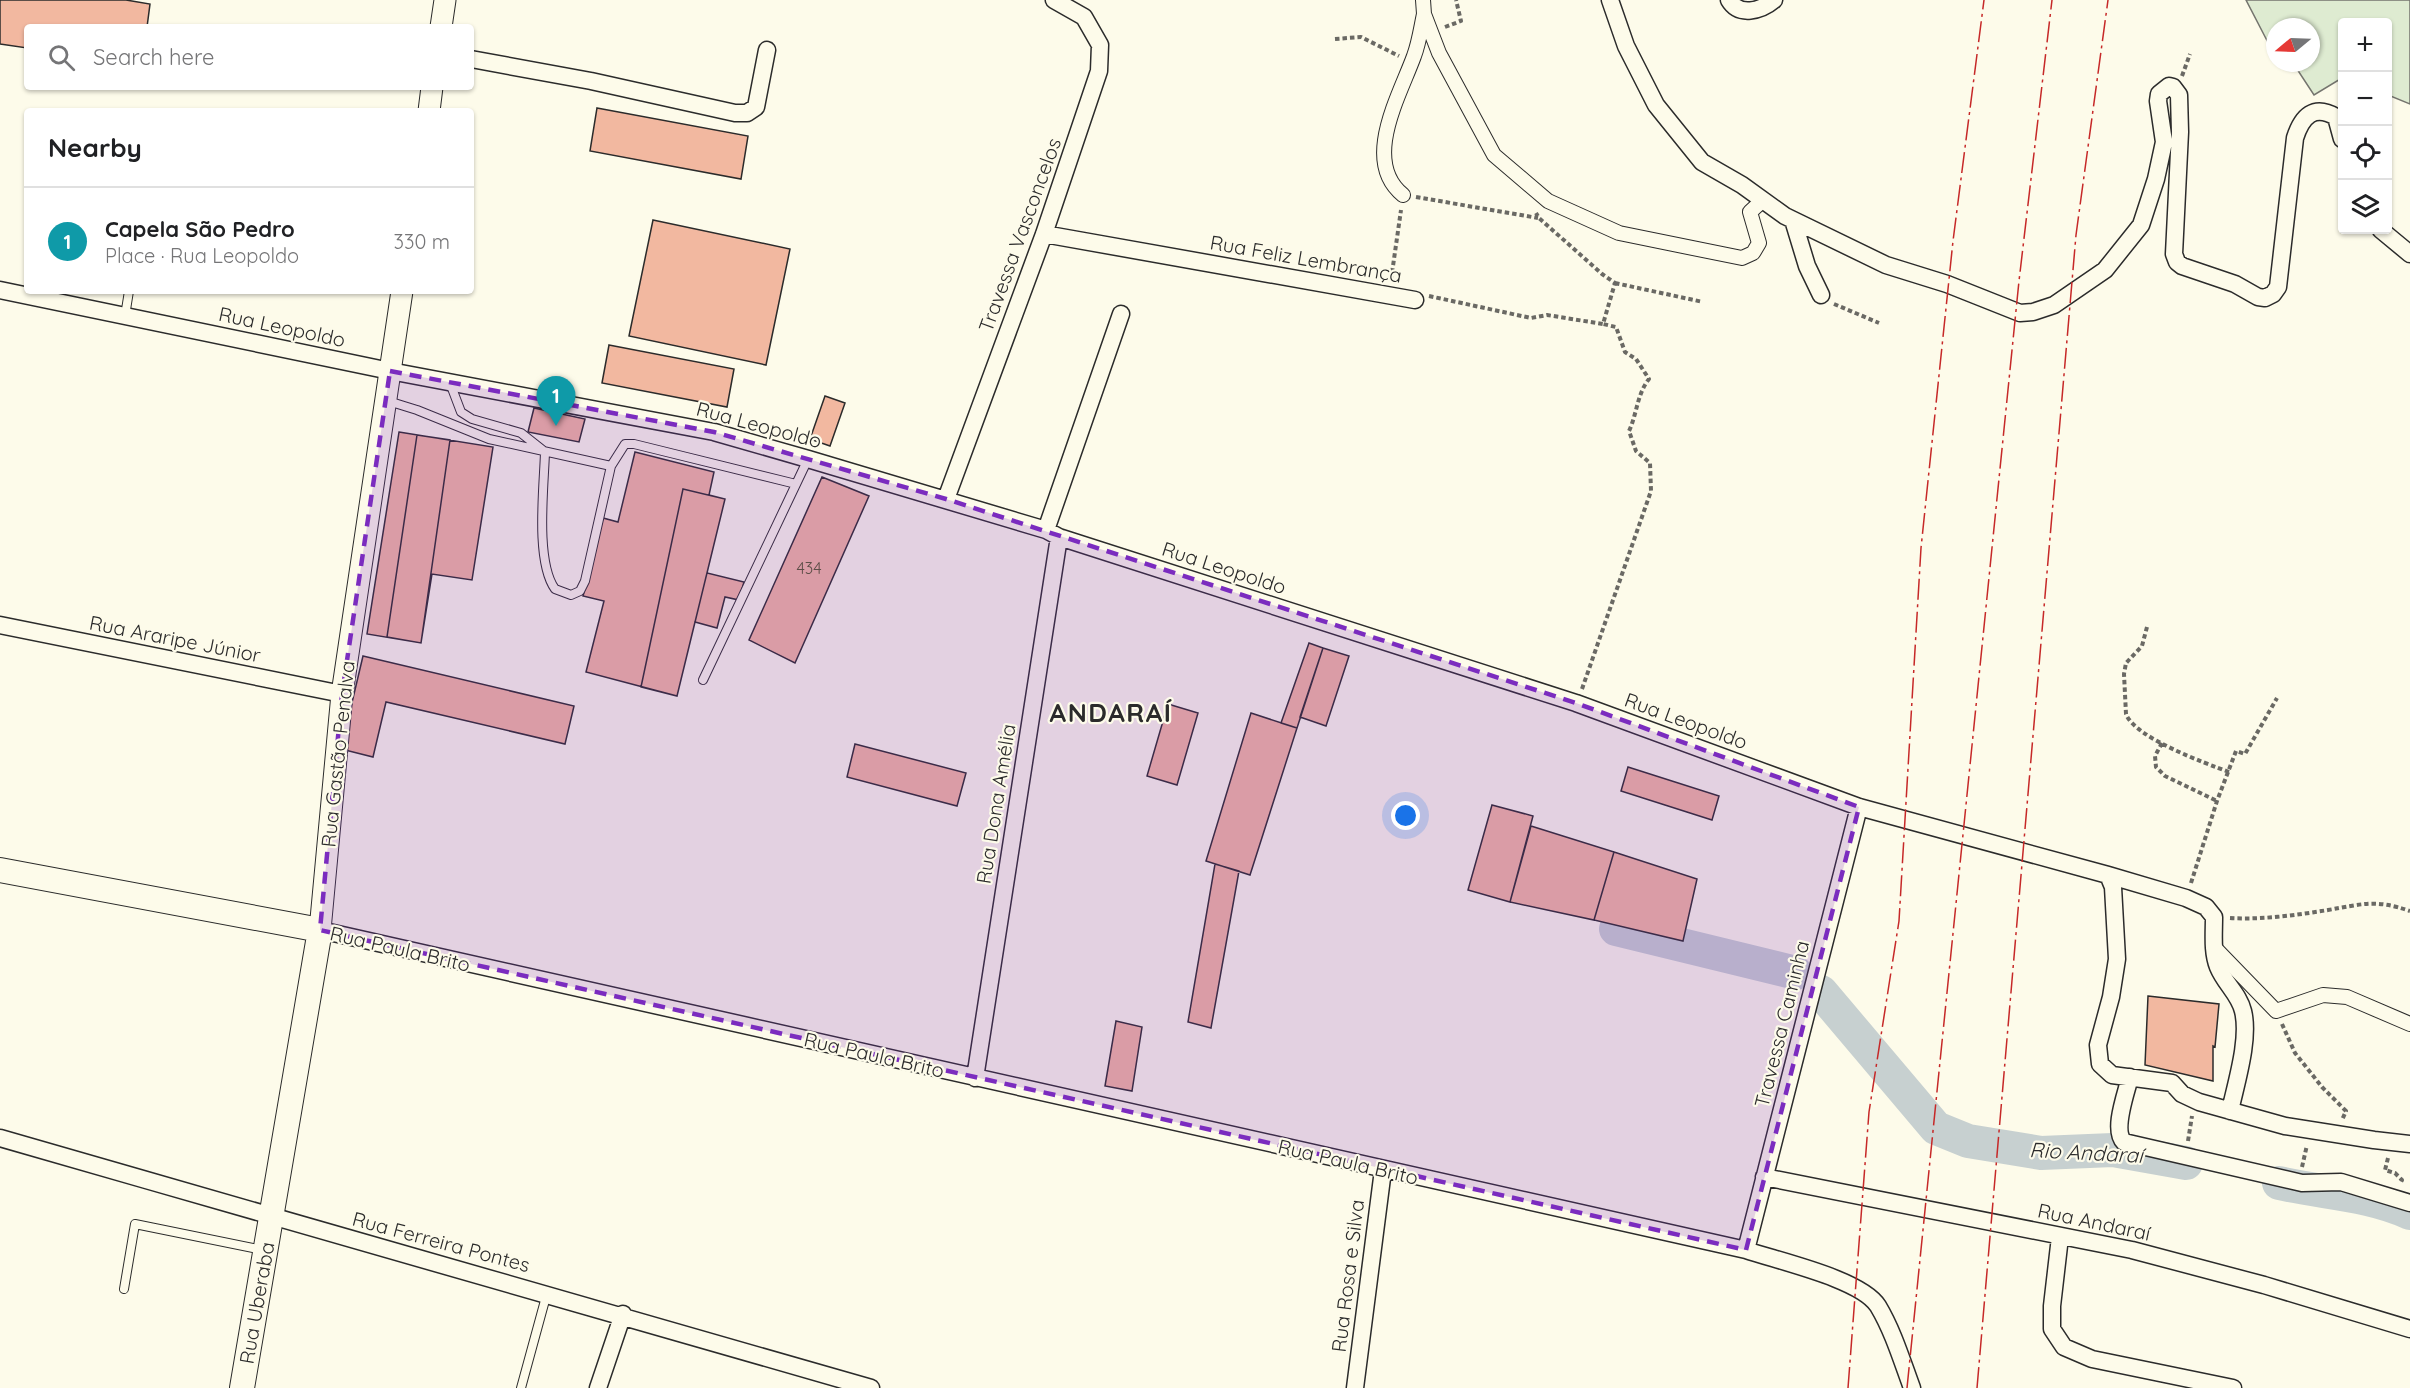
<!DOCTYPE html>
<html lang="en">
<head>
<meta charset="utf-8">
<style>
  body { margin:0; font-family:Quicksand,sans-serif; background:#f6f6f6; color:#202124 }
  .controls { position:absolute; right:18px; top:18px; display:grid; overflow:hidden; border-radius:6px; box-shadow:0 2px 4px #0004 }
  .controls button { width:54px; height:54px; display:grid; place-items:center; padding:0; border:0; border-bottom:2px solid #e0e0e0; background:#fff; color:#202124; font:30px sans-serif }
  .compass { position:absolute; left:2266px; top:18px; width:54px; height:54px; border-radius:50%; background:#fff; box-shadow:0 2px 4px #0004; rotate:251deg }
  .you { position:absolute; left:1406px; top:816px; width:21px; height:21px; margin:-15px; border:4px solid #fff; border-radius:50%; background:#1a73e8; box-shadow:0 0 0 9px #1a73e833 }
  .badge { display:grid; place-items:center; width:39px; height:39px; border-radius:50%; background:#db2777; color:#fff; font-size:20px; font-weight:700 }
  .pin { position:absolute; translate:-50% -50px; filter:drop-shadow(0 2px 3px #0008) }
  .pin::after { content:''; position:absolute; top:32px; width:21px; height:18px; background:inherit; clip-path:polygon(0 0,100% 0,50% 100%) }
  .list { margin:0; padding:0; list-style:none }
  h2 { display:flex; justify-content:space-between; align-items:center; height:78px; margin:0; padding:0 24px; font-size:26px }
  h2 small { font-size:20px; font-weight:400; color:#757577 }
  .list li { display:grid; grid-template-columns:39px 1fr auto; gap:18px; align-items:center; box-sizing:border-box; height:108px; padding:0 24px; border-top:2px solid #e0e0e0 }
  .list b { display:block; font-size:22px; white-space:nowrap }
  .list p { margin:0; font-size:20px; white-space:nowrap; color:#757577 }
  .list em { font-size:20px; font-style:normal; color:#757577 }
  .icon { flex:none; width:33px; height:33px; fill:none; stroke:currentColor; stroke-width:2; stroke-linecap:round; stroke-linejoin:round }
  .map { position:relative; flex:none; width:2410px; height:1388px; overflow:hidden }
  .search { position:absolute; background:#fff; box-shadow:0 2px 4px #0004; left:24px; top:24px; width:450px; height:66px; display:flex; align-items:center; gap:15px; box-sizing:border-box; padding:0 21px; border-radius:6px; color:#757577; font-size:22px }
  .panel { position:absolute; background:#fff; box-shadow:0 2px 4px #0004; left:24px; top:108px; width:450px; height:186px; border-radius:6px }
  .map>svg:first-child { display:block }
  .green { fill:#deebd1; stroke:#74746e; stroke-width:1.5 }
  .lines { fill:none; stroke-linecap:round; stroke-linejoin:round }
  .river { stroke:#c7d0d0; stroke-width:34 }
  .building { fill:#f2b8a0; stroke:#2b2b2b; stroke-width:1.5 }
  .service-casing { stroke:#2b2b2b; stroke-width:10 }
  .pedestrian-casing { stroke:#2b2b2b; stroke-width:16 }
  .minor-casing { stroke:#2b2b2b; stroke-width:19 }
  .tertiary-casing { stroke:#2b2b2b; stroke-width:23 }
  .secondary-casing { stroke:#2b2b2b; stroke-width:26 }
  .path { stroke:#6a6964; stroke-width:4; stroke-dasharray:4.5 3; stroke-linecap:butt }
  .service { stroke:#fdfbea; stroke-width:8 }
  .pedestrian { stroke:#fdfbea; stroke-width:14 }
  .minor { stroke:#fdfbea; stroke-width:16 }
  .tertiary { stroke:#fdfbea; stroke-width:21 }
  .secondary { stroke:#fdfbea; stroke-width:24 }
  .power { stroke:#c62828; stroke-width:1.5; stroke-dasharray:21 4.5 3 4.5; stroke-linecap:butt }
  .marked { fill:#7b2cbf; fill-opacity:0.2; stroke:#7b2cbf; stroke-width:4.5; stroke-dasharray:12 8; stroke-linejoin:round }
  .labels { text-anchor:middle; stroke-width:4.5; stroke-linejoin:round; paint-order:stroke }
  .number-label { font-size:16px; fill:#5d4e48 }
  .street-label { font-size:20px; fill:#2b2b2b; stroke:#fdfbea }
  .water-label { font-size:21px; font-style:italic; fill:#2b2b2b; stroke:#fdfbea }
  .district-label { font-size:26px; font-weight:bold; letter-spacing:1.5px; fill:#2b2b2b; stroke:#fdfbea }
</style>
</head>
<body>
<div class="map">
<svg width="2410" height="1388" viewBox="0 0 2410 1388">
  <rect width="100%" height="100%" fill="#fdfbea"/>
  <path class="green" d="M2246,0H2410V104L2388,95V22H2342V78L2314,95L2293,63H2311V27H2275V56Z"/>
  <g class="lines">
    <path class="river" d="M1616,929L1796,973
      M1821,992L1936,1128L1968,1141L2041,1153L2113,1150L2186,1163
      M2279,1183C2323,1193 2368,1194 2410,1213"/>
  </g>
  <path class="building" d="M0,0H126L150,4L147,27H27V48L0,44Z
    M597,108L748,136L741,179L590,151Z
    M653,220L790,249L766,365L629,336Z
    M609,345L734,369L727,407L602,383Z
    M825,396L845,403L830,446L810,439Z
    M534,408L585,419L579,442L528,432Z
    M399,432L493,447L472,580L432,574L421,643L367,634Z
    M417,435L450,440L421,643L387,637Z
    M635,452L714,472L709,495L725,499L707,573L744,582L739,600L725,597L717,628L695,622L677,696L586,672L604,601L583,596L603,518L618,522Z
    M822,477L869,496L795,663L749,640Z
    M683,489L725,499L677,696L641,687Z
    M1309,643L1323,648L1297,728L1281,723Z
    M1323,648L1349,656L1326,726L1300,717Z
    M363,656L574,706L565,744L386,702L373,757L341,749Z
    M1168,704L1198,713L1177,785L1147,776Z
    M1251,713L1297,728L1250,875L1206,861Z
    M855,744L966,773L957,806L847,777Z
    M1628,767L1719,796L1712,820L1621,791Z
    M1492,805L1533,816L1510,902L1468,890Z
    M1531,826L1614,852L1594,920L1510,902Z
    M1614,852L1697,879L1683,941L1594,920Z
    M1215,864L1239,871L1211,1028L1188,1022Z
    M2148,996L2219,1004L2215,1047L2213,1046V1081L2145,1065Z
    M1116,1021L1142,1027L1132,1091L1105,1086Z"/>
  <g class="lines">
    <defs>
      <path id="service" d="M125,316L129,291
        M450,383L461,412L472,419L521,433L545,452C544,487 535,561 555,589L571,595L580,591L585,581L611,466L625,444H634L796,484
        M388,401L417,410L489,439L611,466
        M703,680L808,459
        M124,1289L135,1224L263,1250
        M521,1388L547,1293"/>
      <path id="pedestrian" d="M1423,0L1424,14L1439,53L1494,155L1548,201L1619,233L1742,258L1753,253L1759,243L1750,212L1763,200
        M1403,195C1361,161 1400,95 1414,56C1419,43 1421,28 1424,14
        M2213,946L2276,1011L2323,995L2347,997L2410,1024"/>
      <path id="minor" d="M1610,0L1626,46L1656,105L1702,162L1742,185L1785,216L1886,265L1947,284L2020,313L2033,312L2054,305L2105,270L2141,225L2156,179L2164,142L2158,101L2159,94L2169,86L2173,87L2179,95L2180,132L2174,254L2177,262L2182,266L2235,284L2258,297L2265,298L2273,294L2278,287L2295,138C2302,116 2314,104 2336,117L2342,139
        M1729,0C1739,17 1761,11 1774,0
        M471,59L591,81L735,113H747L756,107L767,50
        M1793,220L1807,266L1821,295
        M2381,230L2410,254
        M1044,234L1415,300
        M0,290L390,371L714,432L808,459L1046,530L1059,537L1576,703L1859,807L2108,875L2186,898L2206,907L2214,917C2214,934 2212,952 2218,967C2225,984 2239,994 2243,1011C2250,1039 2236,1083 2230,1111
        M946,499L1044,234L1099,71L1100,45L1084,17L1054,0
        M1046,530L1121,314
        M0,625L342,694
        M2108,875L2113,887L2117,959L2111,997L2098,1045L2100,1064L2112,1075L2172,1083L2182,1094L2199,1102L2285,1126L2374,1140L2410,1144
        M320,930L1746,1250C1778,1261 1861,1279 1878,1306C1893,1331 1902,1361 1912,1388
        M2130,1077C2126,1094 2112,1130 2124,1142L2302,1183L2341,1182L2410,1203
        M975,1078L1059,537
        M0,1138C290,1222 581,1302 871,1388
        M1764,1177L2132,1250L2264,1285L2410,1329
        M2060,1237L2052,1306V1329L2064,1347L2092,1359L2233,1388
        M1746,1250L1859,807
        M598,1388L623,1314
        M1355,1388L1383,1170"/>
      <path id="tertiary" d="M441,27L445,0
        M429,111L432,87
        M320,930L342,694L402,291"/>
      <path id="secondary" d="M0,870L320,930L242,1388"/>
    </defs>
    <use href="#service" class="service-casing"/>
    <use href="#pedestrian" class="pedestrian-casing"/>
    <use href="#minor" class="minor-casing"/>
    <use href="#tertiary" class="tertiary-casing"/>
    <use href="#secondary" class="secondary-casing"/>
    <path class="path" d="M1445,27L1461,21L1456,0
      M1335,39L1361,37L1399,56
      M2182,76L2190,54
      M1416,197L1538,218
      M1391,280L1401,210
      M1615,283L1703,302
      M1429,296L1531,318L1547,315L1603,324L1615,283L1602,274L1539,218L1536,213
      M1834,304L1879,323
      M2147,627L2142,646L2126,663L2124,674L2126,714C2135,738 2205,763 2229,772
      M1582,689L1651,491L1650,463L1636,451L1629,431C1637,414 1637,394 1649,379L1636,359L1625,352L1616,327L1603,324
      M2162,743L2155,756L2156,767L2165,776L2217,801
      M2191,883L2217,801L2236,751L2245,754L2277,698
      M2230,918C2262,920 2297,915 2328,910C2363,904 2375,899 2410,911
      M2282,1024L2295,1053L2322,1087L2346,1111L2342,1120
      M2188,1141L2192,1116
      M2388,1158L2385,1170L2395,1173L2402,1180L2400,1184
      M2302,1167L2307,1145"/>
    <use href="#service" class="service"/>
    <use href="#pedestrian" class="pedestrian"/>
    <use href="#minor" class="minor"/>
    <use href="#tertiary" class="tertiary"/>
    <use href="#secondary" class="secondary"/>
    <path class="power" d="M1848,1388L1869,1112L1899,921L1921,548L1953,241L1984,0
      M1907,1388L2019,281L2052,0
      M1977,1388L2076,235L2108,0"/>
  </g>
  <path class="marked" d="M390,371L714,432L946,499L1576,703L1859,807L1746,1250L320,930L342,694Z"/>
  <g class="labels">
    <g class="number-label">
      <text x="809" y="574">434</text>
    </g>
    <g class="street-label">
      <text transform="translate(1020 235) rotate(-70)" y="7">Travessa Vasconcelos</text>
      <text transform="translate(1306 259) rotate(10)" y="7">Rua Feliz Lembrança</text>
      <text transform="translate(282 327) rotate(12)" y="7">Rua Leopoldo</text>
      <text transform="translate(759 425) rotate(15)" y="7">Rua Leopoldo</text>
      <text transform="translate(1224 568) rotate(18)" y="7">Rua Leopoldo</text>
      <text transform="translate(175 639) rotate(11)" y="7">Rua Araripe Júnior</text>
      <text transform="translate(1686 721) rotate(20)" y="7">Rua Leopoldo</text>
      <text transform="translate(338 754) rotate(-84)" y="7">Rua Gastão Penalva</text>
      <text transform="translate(996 804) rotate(-81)" y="7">Rua Dona Amélia</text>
      <text transform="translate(400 949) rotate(13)" y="7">Rua Paula Brito</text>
      <text transform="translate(1782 1024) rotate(-76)" y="7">Travessa Caminha</text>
      <text transform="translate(874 1055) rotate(13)" y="7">Rua Paula Brito</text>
      <text transform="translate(1348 1162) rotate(13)" y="7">Rua Paula Brito</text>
      <text transform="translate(2094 1222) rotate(12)" y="7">Rua Andaraí</text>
      <text transform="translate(441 1242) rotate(15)" y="7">Rua Ferreira Pontes</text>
      <text transform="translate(1348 1276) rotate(-83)" y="7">Rua Rosa e Silva</text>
      <text transform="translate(257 1303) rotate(-80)" y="7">Rua Uberaba</text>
    </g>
    <g class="water-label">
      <text transform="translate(2086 1153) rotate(3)" y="7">Rio Andaraí</text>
    </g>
    <g class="district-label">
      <text x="1111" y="722">ANDARAÍ</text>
    </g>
  </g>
</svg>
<div class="controls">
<button>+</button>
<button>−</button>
<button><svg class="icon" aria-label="locate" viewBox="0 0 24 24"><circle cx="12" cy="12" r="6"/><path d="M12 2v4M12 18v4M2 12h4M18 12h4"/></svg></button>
<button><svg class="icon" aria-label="layers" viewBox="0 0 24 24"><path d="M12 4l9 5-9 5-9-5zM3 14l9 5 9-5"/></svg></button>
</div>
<svg class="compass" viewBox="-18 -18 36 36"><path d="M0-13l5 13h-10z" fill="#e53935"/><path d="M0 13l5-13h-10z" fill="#757577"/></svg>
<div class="you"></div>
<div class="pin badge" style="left:556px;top:426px;background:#0f9aa8">1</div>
<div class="search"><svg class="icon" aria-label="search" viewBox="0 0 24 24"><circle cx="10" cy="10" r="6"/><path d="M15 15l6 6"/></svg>Search here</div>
<section class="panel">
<h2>Nearby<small></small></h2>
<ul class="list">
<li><span class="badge" style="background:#0f9aa8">1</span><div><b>Capela São Pedro</b><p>Place · Rua Leopoldo</p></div><em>330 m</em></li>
</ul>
</section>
</div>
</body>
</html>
